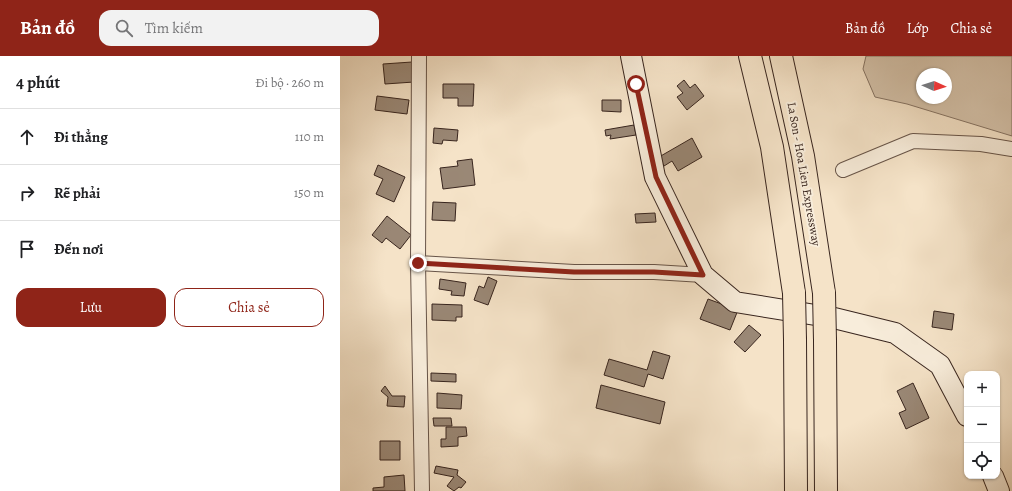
<!DOCTYPE html>
<html lang="vi">
<head>
<meta charset="utf-8">
<style>
  body { margin:0; font-family:Alegreya,serif; background:#f2f2f2; color:#202124 }
  .controls { position:absolute; right:12px; bottom:12px; display:grid; overflow:hidden; border-radius:8px; box-shadow:0 1px 3px #0004 }
  .controls button { width:36px; height:36px; display:grid; place-items:center; padding:0; border:0; border-bottom:1px solid #e0e0e0; background:#fff; color:#202124; font:20px sans-serif }
  .compass { position:absolute; left:576px; top:12px; width:36px; height:36px; border-radius:50%; background:#fff; box-shadow:0 1px 3px #0004; rotate:93deg }
  .stop { position:absolute; width:12px; height:12px; margin:-9px; border:3px solid #8f2418; border-radius:50%; background:#fff }
  .stop.end { background:#8f2418; border-color:#fff; box-shadow:0 1px 4px #0008 }
  .list { margin:0; padding:0; list-style:none }
  h2 { display:flex; justify-content:space-between; align-items:center; height:52px; margin:0; padding:0 16px; font-size:17px }
  h2 small { font-size:13px; font-weight:400; color:#757577 }
  .list li { display:grid; grid-template-columns:26px 1fr auto; gap:12px; align-items:center; box-sizing:border-box; height:56px; padding:0 16px; border-top:1px solid #e0e0e0 }
  .list b { display:block; font-size:15px; white-space:nowrap }
  .list em { font-size:13px; font-style:normal; color:#757577 }
  .actions { display:flex; gap:8px; padding:12px 16px }
  .actions a { flex:1; padding:9px 0; border:1px solid #8f2418; border-radius:12px; text-align:center; font-size:14px; color:#8f2418 }
  .actions .main { background:#8f2418; color:#fff }
  .icon { flex:none; width:22px; height:22px; fill:none; stroke:currentColor; stroke-width:2; stroke-linecap:round; stroke-linejoin:round }
  .map { position:relative; flex:none; width:672px; height:435px; overflow:hidden }
  header { display:flex; align-items:center; gap:24px; box-sizing:border-box; height:56px; padding:0 20px; background:#8f2418; color:#fff }
  header strong { font-size:19px }
  nav { display:flex; gap:22px; margin-inline-start:auto; font-size:14px }
  .search { width:280px; height:36px; background:#f2f2f2; display:flex; align-items:center; gap:10px; box-sizing:border-box; padding:0 14px; border-radius:12px; color:#757577; font-size:15px }
  main { display:flex }
  aside { flex:1; background:#fff }
  .map>svg:first-child { display:block }
  .green { fill:#d5c3ab; stroke:#867464; fill-rule:evenodd }
  .building { fill:#9a8876; stroke:#38251e }
  .lines { fill:none; stroke-linecap:round; stroke-linejoin:round }
  .minor-casing { stroke:#675448; stroke-width:16 }
  .secondary-casing { stroke:#38251e; stroke-width:22 }
  .motorway-casing { stroke:#38251e; stroke-width:24 }
  .minor { stroke:#f8eddb; stroke-width:14 }
  .secondary { stroke:#f8eddb; stroke-width:20 }
  .motorway { stroke:#f5e3c8; stroke-width:22 }
  .motorway-bridge-casing { stroke:#38251e; stroke-width:24; stroke-linecap:butt }
  .motorway-bridge { stroke:#f5e3c8; stroke-width:22 }
  .route { stroke:#8f2418; stroke-width:5 }
  .labels { text-anchor:middle; stroke-width:4; stroke-linejoin:round; paint-order:stroke }
  .street-label { font-size:12px; fill:#38251e; stroke:#f8eddb }
</style>
</head>
<body>
<header>
<strong>Bản đồ</strong>
<div class="search"><svg class="icon" aria-label="search" viewBox="0 0 24 24"><circle cx="10" cy="10" r="6"/><path d="M15 15l6 6"/></svg>Tìm kiếm</div>
<nav><a>Bản đồ</a><a>Lớp</a><a>Chia sẻ</a></nav>
</header>
<main>
<aside>
<h2>4 phút<small>Đi bộ · 260 m</small></h2>
<ul class="list">
<li><svg class="icon" aria-label="ahead" viewBox="0 0 24 24"><path d="M12 20V5M6 11l6-6 6 6"/></svg><div><b>Đi thẳng</b></div><em>110 m</em></li>
<li><svg class="icon" aria-label="right" viewBox="0 0 24 24"><path d="M7 20v-9h11M14 6l5 5-5 5"/></svg><div><b>Rẽ phải</b></div><em>150 m</em></li>
<li><svg class="icon" aria-label="arrive" viewBox="0 0 24 24"><path d="M6 21V4h12l-3 4 3 4H6"/></svg><div><b>Đến nơi</b></div></li>
</ul>
<div class="actions"><a class="main">Lưu</a><a>Chia sẻ</a></div>
</aside>
<div class="map">
<svg width="672" height="435" viewBox="0 0 672 435">
  <rect width="100%" height="100%" fill="#f5e3c8"/>
  <filter id="stains"><feTurbulence type="fractalNoise" baseFrequency=".005" numOctaves="4"/><feColorMatrix values="0 0 0 0 .2 0 0 0 0 .09 0 0 0 0 .02 0 0 0 .5 -.17"/></filter>
  <radialGradient id="worn" r=".72"><stop offset=".6" stop-color="#630" stop-opacity="0"/><stop offset="1" stop-color="#630" stop-opacity=".3"/></radialGradient>
  <path class="green" d="M526,0H672V80L567,48L535,41L523,13ZM582,18H606V42H582Z"/>
  <path class="building" d="M72,6L74,26L45,28L43,8Z
    M344,24L350,32L355,28L364,40L347,54L337,41L343,37L337,30Z
    M103,28H134L133,50H118V42H103Z
    M37,40L69,44L67,58L35,54Z
    M262,44H281V56L262,55Z
    M294,69L296,79L270,83L271,79L266,80L265,74Z
    M94,72L118,74L117,85L103,84L102,88L93,87Z
    M352,82L362,101L338,115L332,105L324,110L319,101Z
    M132,103L135,129L103,133L100,112L118,110L117,105Z
    M38,109L65,121L54,146L36,138L43,123L34,119Z
    M93,146L116,147L115,165L92,164Z
    M315,157L316,166L296,167L295,158Z
    M47,160L71,179L60,193L46,182L42,187L32,179Z
    M148,221L157,225L148,249L134,244L139,230L144,232Z
    M100,223L126,227L124,240L111,239L112,235L99,233Z
    M368,243L398,254L390,274L360,263Z
    M92,248L122,249V261H116V265L92,264Z
    M594,255L614,258L612,274L592,271Z
    M409,269L421,279L405,296L394,286Z
    M313,295L330,300L323,323L308,318L304,331L264,319L269,303L307,314Z
    M91,317L116,318V326L91,325Z
    M573,327L589,362L566,373L559,357L566,354L557,335Z
    M261,329L325,346L320,368L256,352Z
    M45,330L52,340H65L64,351L47,350L48,341L41,335Z
    M97,337L122,339L121,353L97,352Z
    M93,362H111L112,370H94Z
    M106,371H126L127,380L118,381V390L101,391V383H106Z
    M40,385H60V404H40Z
    M96,410L118,414L117,419L126,426L121,432L119,431L114,435L107,430L114,421L94,417Z
    M64,419L65,435H33V432L44,431V421Z"/>
  <g class="lines">
    <defs>
      <path id="minor" d="M79,0L78,207L82,435
        M503,114L573,85L641,88L672,93
        M78,207L234,216H314L363,219"/>
      <path id="secondary" d="M291,0L315,121L363,219L395,246L494,262L555,277L600,309L627,360
        M653,420L659,435"/>
      <path id="motorway" d="M410,0L432,91L454,237
        M441,0L463,100L484,237
        M455,284L456,435
        M485,285L486,435"/>
    </defs>
    <use href="#minor" class="minor-casing"/>
    <use href="#secondary" class="secondary-casing"/>
    <use href="#motorway" class="motorway-casing"/>
    <use href="#minor" class="minor"/>
    <use href="#secondary" class="secondary"/>
    <use href="#motorway" class="motorway"/>
    <defs>
      <path id="motorway-bridge" d="M454,237L455,284
        M484,237L485,285"/>
    </defs>
    <use href="#motorway-bridge" class="motorway-bridge-casing"/>
    <use href="#motorway-bridge" class="motorway-bridge"/>
  </g>
  <g class="lines">
    <path class="route" d="M78,207L234,216H314L363,219L316,121L296,28"/>
  </g>
  <g class="labels">
    <g class="street-label">
      <text transform="translate(464 118) rotate(80)" y="4">La Son - Hoa Lien Expressway</text>
    </g>
  </g>
  <rect width="100%" height="100%" filter="url(#stains)"/>
  <rect width="100%" height="100%" fill="url(#worn)"/>
</svg>
<div class="controls">
<button>+</button>
<button>−</button>
<button><svg class="icon" aria-label="locate" viewBox="0 0 24 24"><circle cx="12" cy="12" r="6"/><path d="M12 2v4M12 18v4M2 12h4M18 12h4"/></svg></button>
</div>
<svg class="compass" viewBox="-18 -18 36 36"><path d="M0-13l5 13h-10z" fill="#e53935"/><path d="M0 13l5-13h-10z" fill="#757577"/></svg>
<div class="stop" style="left:296px;top:28px"></div>
<div class="stop end" style="left:78px;top:207px"></div>
</div>
</main>
</body>
</html>
